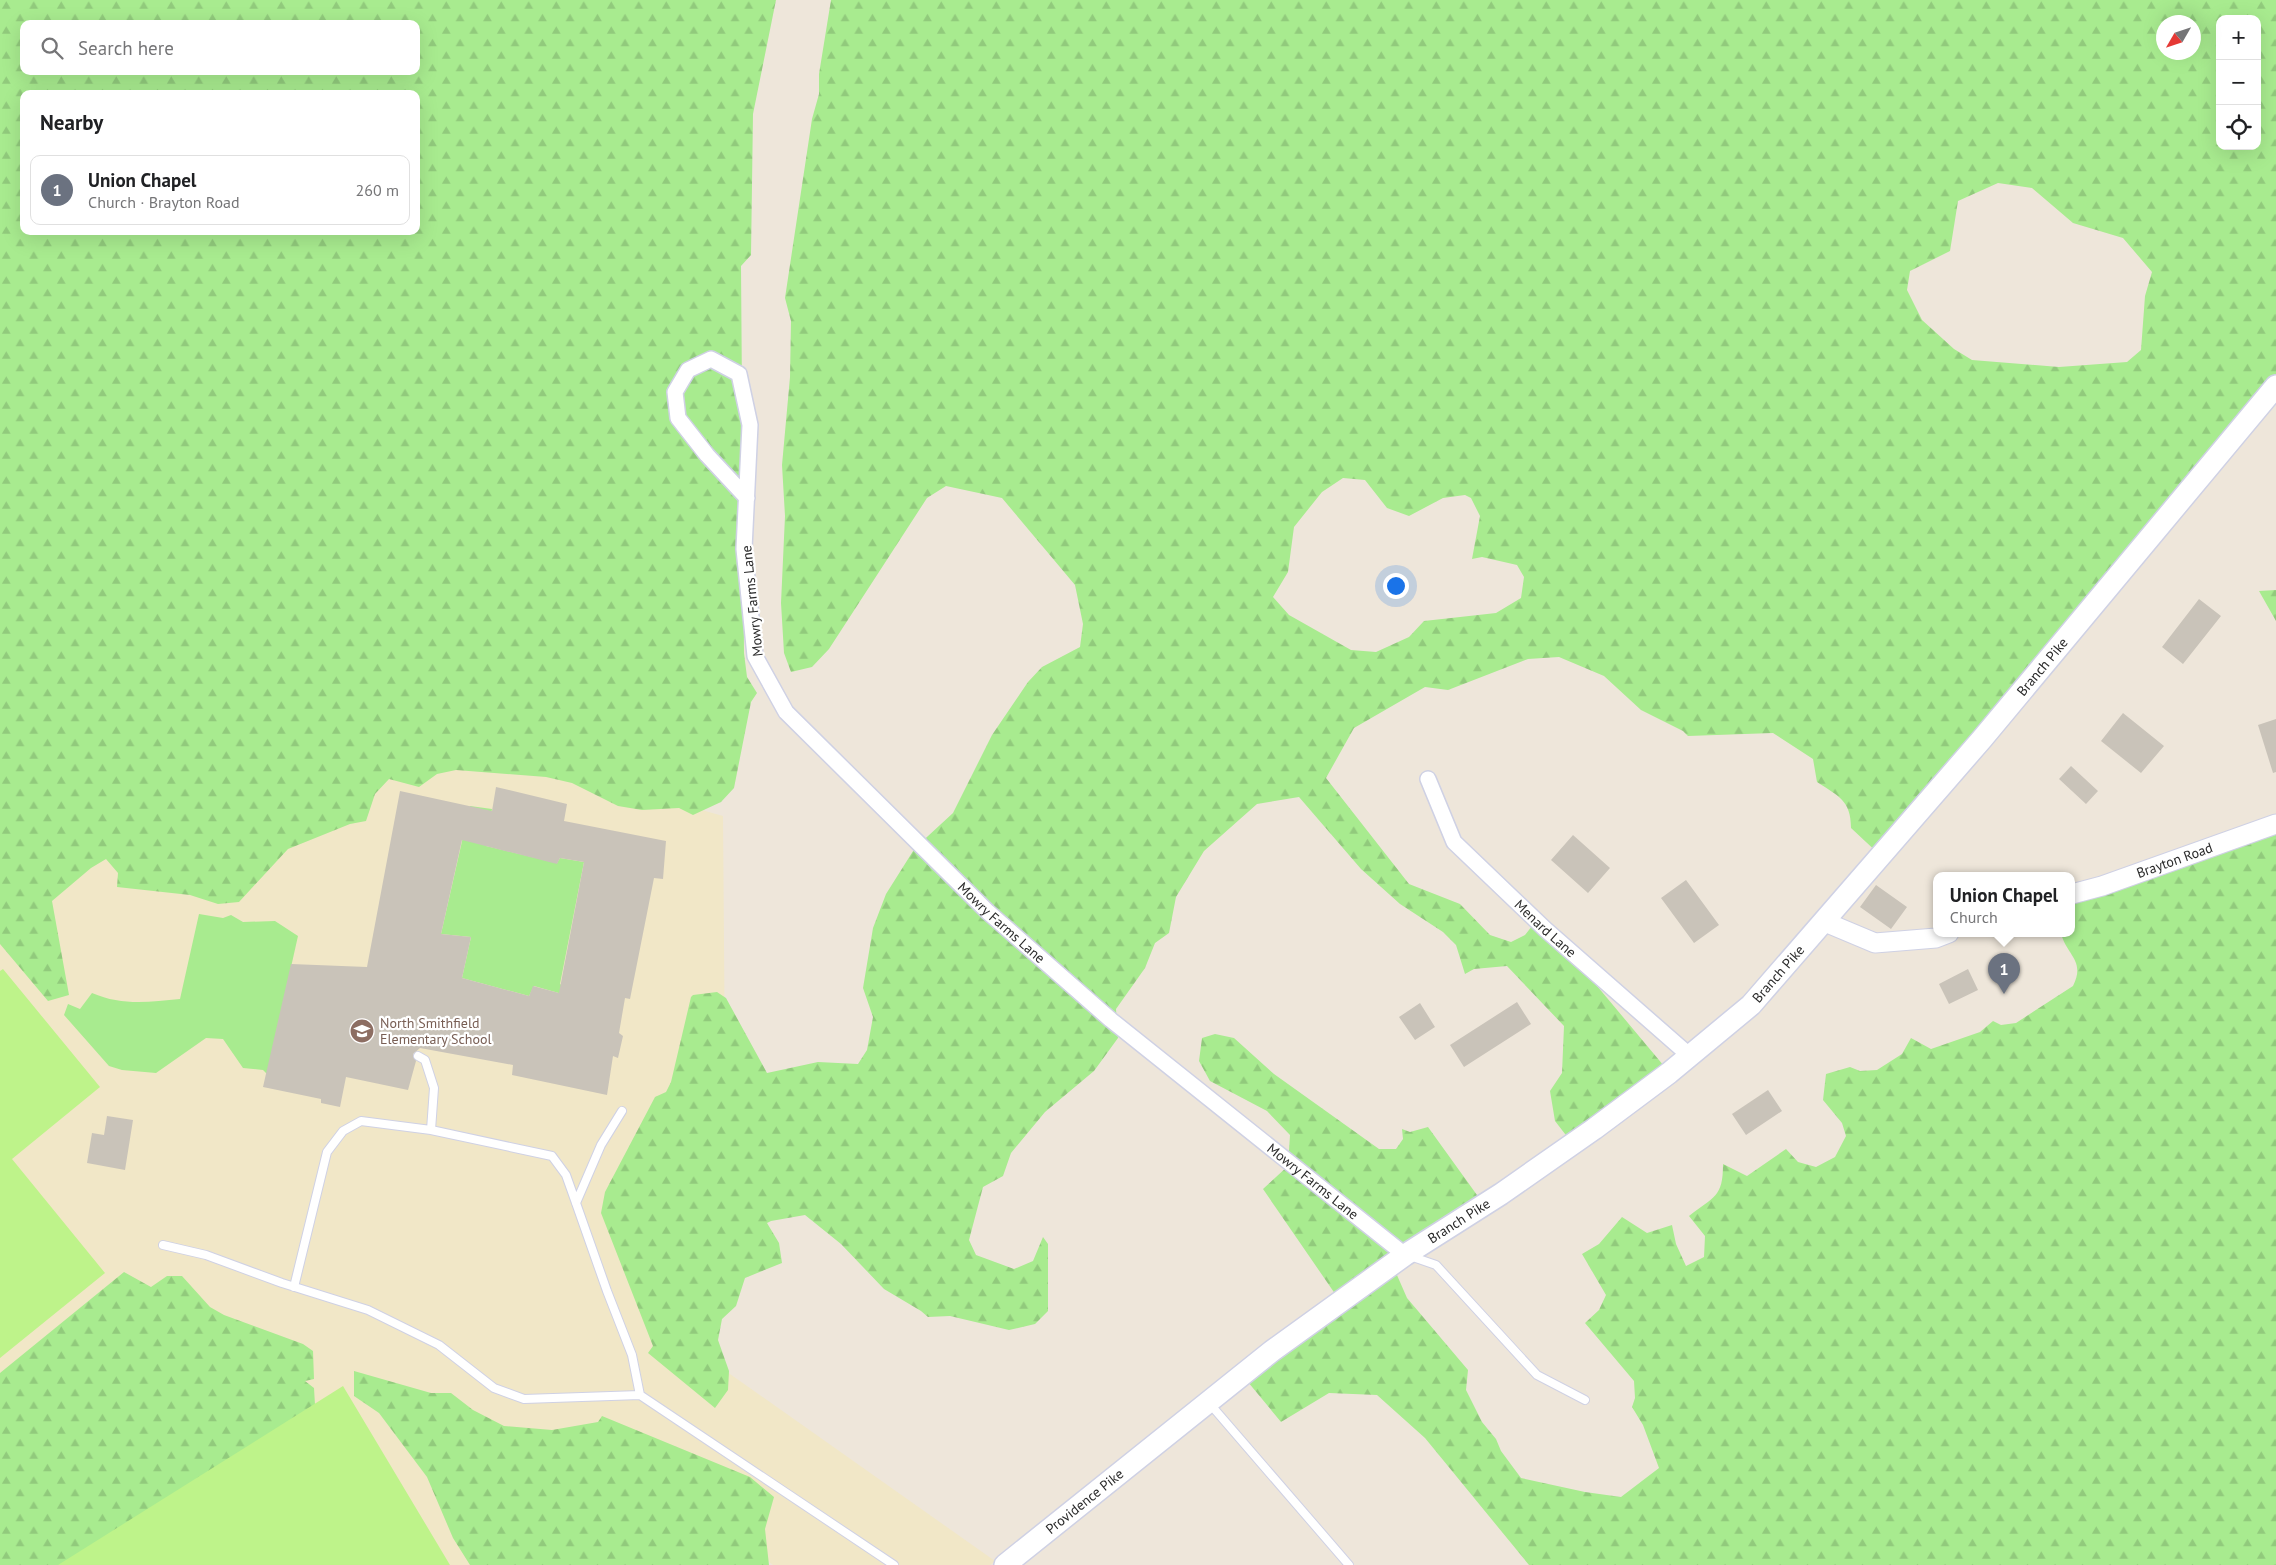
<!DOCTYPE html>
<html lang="en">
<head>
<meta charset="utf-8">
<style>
  body { margin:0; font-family:"PT Sans",sans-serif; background:#f2f2f2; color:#202124 }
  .controls { position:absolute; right:15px; top:15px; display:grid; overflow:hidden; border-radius:10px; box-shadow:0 5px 20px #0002 }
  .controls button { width:45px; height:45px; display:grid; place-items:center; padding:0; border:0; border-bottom:1px solid #e0e0e0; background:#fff; color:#202124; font:25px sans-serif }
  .compass { position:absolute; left:2156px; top:15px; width:45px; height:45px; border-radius:50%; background:#fff; box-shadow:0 5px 20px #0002; rotate:231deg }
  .you { position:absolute; left:1395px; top:585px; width:18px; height:18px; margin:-12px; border:4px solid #fff; border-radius:50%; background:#1a73e8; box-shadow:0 0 0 8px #1a73e833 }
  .badge { display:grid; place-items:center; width:32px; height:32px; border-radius:50%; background:#2563eb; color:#fff; font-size:16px; font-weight:700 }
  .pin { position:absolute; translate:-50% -41px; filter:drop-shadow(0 1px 2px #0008) }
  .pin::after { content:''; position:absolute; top:26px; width:18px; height:15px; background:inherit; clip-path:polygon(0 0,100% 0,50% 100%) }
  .popup { position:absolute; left:1933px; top:872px; width:142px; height:65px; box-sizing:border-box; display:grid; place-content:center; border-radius:10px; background:#fff; filter:drop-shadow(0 1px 4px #0005); font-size:16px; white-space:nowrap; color:#757577 }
  .popup b { font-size:19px; color:#202124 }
  .popup::after { content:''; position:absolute; left:50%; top:100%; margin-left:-10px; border:10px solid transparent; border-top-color:#fff }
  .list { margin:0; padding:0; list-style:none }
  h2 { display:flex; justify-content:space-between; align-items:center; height:65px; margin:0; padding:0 20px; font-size:21px }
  h2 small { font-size:16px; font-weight:400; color:#757577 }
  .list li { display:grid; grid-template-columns:32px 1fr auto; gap:15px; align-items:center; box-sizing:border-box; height:70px; margin:0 10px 10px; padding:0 10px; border:1px solid #e0e0e0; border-radius:10px }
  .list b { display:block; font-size:19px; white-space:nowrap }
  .list p { margin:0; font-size:16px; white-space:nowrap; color:#757577 }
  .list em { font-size:16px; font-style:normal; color:#757577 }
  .icon { flex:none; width:28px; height:28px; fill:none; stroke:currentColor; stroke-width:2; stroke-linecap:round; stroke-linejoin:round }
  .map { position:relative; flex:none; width:2276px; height:1565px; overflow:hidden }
  .search { position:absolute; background:#fff; box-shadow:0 5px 20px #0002; left:20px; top:20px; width:400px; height:55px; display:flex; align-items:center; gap:12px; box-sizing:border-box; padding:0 18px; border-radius:10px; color:#757577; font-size:19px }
  .panel { position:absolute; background:#fff; box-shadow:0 5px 20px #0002; left:20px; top:90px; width:400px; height:145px; border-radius:10px }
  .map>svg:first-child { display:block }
  .education { fill:#f1e7c7 }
  .forest { fill:url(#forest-firs); fill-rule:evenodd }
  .park { fill:#a8eb8f }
  .pitch { fill:#bef38a }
  .building { fill:#c9c3b9; fill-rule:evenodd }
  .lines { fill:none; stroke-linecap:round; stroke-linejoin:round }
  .service-casing { stroke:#cfd1e4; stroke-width:10 }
  .minor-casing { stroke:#cfd1e4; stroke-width:18 }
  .tertiary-casing { stroke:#cfd1e4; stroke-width:21 }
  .secondary-casing { stroke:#cfd1e4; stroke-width:24 }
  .service { stroke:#fff; stroke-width:8 }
  .minor { stroke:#fff; stroke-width:15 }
  .tertiary { stroke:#fff; stroke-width:19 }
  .secondary { stroke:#fff; stroke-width:21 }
  .labels { text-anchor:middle; stroke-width:4.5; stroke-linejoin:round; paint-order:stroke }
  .street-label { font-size:14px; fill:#2a2a2a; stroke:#fff }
  .education-label { font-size:14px; fill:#785e54; stroke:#fff; text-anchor:start }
</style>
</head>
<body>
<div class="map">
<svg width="2276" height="1565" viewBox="0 0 2276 1565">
  <defs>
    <pattern id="forest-firs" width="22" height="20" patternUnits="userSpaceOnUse" patternTransform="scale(1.25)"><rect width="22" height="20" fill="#a8eb8f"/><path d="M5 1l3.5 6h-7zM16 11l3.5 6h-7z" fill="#91ca7c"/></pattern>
  </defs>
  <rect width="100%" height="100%" fill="#eee6da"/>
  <path class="education" d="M446,738L723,816L726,1197L686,1343L995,1561L990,1565H773L631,1459L531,1565H9L0,1428V865Z"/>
  <path class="forest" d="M0,0H776L753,114L751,255L741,266L744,653L747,677L757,693L751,702L734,788L721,802L693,815L679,808L642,810L618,806L572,783L546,777L456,770L437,774L419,787L389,779L375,794L366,821L350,824L288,849L239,902L218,904L190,895L117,887L118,873L106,859L91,868L52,901L69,995L48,1001L0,944ZM24,24H416V71H24ZM24,94H416V231H24Z
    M831,0H2276V385L1881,856L1851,828C1851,800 1838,796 1817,782L1813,759L1773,733L1688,736L1683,731L1641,710L1604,676L1559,657L1528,659L1448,690L1425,687L1354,728L1326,778L1409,884L1460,904L1490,935L1511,942L1525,935L1536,921L1587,974L1669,1072L1572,1143L1555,1121L1550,1091L1562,1073L1564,1026L1507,966L1474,969L1465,974L1456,945L1443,932L1400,904L1361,869L1299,797L1257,804L1204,851L1176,897L1169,933L1155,943L1145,968L1116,1009L1118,1038L1094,1071L1045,1112L1011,1153L1003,1176L983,1187L969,1240L976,1255L1014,1269L1033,1261L1043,1237L1048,1244V1311L1035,1324L1009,1330L950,1316L928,1317L921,1311L884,1289L841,1244L805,1215L771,1221L767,1223L779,1243L782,1263L745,1278L736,1306L722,1319L718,1340L729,1371L728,1390L715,1408L648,1353L653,1346L601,1213L605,1192L655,1097L666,1092L671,1082L691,997L693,995L717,992L726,998L767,1073L818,1062L858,1064L867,1050L873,1017L863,988L873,928L886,894L915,848L953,813L992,735L1028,682L1042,667L1080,647L1083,624L1075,585L1002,498L946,486L927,498L829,649L812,667L791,672L784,653L781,603L785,516L782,465L790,377L791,321L785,298L812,119L819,94V74ZM2220,19H2257V146H2220ZM2164,22H2194V52H2164ZM1998,183L2032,188L2073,223L2123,238L2152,272L2145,296L2141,350L2127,362L2059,367L1972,360L1954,349L1922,320L1907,290L1910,271L1950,251L1958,201ZM1343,478L1365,480L1387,508L1409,516L1443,498L1465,495L1471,498L1480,516L1472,559L1482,557L1517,565L1524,577L1521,598L1496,613L1424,621L1409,637L1376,652L1351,650L1289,615L1273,597L1288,572L1294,527L1322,492Z
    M2276,590V621L2259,591Z
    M2276,824V1565H1529L1425,1438L1377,1395L1329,1393L1281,1422L1243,1376L1340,1301L1263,1189L1288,1166L1290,1135L1267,1111L1210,1081L1199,1061L1202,1038L1215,1034L1234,1038L1274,1074L1379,1149H1396L1403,1139L1402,1129L1410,1132L1428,1127L1482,1202L1393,1266L1407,1298L1468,1370L1466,1390L1482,1422L1496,1439L1501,1451L1521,1478L1585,1492L1621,1497L1659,1468L1643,1425L1632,1407L1635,1398L1634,1381L1585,1323L1599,1310L1606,1295L1582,1254L1599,1244L1622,1217L1647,1233L1672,1225L1676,1244L1686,1266L1704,1257L1705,1236L1689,1216C1714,1196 1723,1198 1723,1164L1747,1176L1786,1149L1798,1162L1816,1167L1835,1157L1846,1136L1842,1123L1823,1100L1826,1074L1850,1067L1860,1071L1877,1070L1902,1054L1911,1038L1931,1049L1980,1032L1993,1021L2001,1025L2016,1023L2073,986C2086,960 2066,955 2061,933H2072V895Z
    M124,1272L151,1287L167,1276H182L210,1307L224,1315L303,1344L313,1351L314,1379L305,1381L314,1388L315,1405L88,1565H0V1373Z
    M354,1371L431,1393H451L473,1410L504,1426L552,1430L598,1422L602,1416L750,1477L774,1497L765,1529L769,1565H470L453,1538L427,1477L379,1413L354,1396Z"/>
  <path class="park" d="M470,806L492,809L486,846L557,863L560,858L584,862L560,984L587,1001L534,986L529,996L462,978L471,937L441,934Z
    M199,914L223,918L231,915L243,922L275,921L298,936L267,1074L263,1070L243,1068L223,1039L206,1038L156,1073L122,1070L109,1066L64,1015L68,1004L80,1009L92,993C122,1006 149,1002 180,999Z"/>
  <path class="pitch" d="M3,969L100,1087L12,1159L105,1273L0,1358V971Z
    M343,1386L450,1565H58Z"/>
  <path class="building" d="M2199,599L2221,616L2183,664L2162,647Z
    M2123,713L2164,746L2141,773L2101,741Z
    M2276,719V772L2273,773L2258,725Z
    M2071,766L2098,791L2086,804L2059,779Z
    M496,787L567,804L564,821L666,841L663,879L654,878L630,999L625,998L619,1033L623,1036L618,1058L613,1056L607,1095L512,1075L513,1065L420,1048L413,1054L416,1061L408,1090L346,1077L340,1107L321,1103V1099L263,1087L291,964L367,967L400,791L492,811ZM462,840L557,864L560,858L584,862L559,993L533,986L529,996L462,978L471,937L441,934Z
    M1573,835L1610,868L1588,893L1551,860Z
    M1686,880L1719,925L1694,943L1661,898Z
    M1876,885L1907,907L1891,929L1860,907Z
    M1968,969L1978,990L1949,1004L1939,984Z
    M1517,1002L1531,1024L1464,1067L1450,1045Z
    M1420,1003L1435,1027L1415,1040L1399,1017Z
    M1768,1090L1782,1111L1746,1135L1732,1114Z
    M107,1116L133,1120L125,1170L87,1163L92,1133L104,1135Z"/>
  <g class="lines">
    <defs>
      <path id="service" d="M431,1130L552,1156L566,1175L576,1203L607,1291L632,1355L640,1395
        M576,1203L601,1145L622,1111
        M163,1245L206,1255L282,1283L368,1310L439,1345L494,1388L524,1399L640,1395L894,1565
        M1410,1256L1436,1265L1537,1375L1585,1400
        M294,1287L327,1152L343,1131L361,1121L431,1130L434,1088L425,1060L418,1056
        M1210,1404L1349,1565"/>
      <g id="minor">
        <path id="s1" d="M747,498L707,455L678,418L675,392L688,370L711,359L739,374L750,425L744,549L755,656L786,712L988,912L1111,1020L1405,1255"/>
        <path id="s2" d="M1428,779L1454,842L1545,929L1690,1056"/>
      </g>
      <g id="tertiary">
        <path id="s3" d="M2072,894L2102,886L2276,824"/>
        <path d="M1825,922L1875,943L1936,938L1949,933"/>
      </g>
      <g id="secondary">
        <path id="s4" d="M1005,1565L1272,1351L1405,1255L1501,1194L1594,1129L1669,1073L1751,1005L1982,739L2276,386"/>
      </g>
    </defs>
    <use href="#service" class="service-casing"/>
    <use href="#minor" class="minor-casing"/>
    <use href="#tertiary" class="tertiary-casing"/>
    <use href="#secondary" class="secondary-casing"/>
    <use href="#service" class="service"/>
    <use href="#minor" class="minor"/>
    <use href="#tertiary" class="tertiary"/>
    <use href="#secondary" class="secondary"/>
  </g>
  <defs>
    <symbol id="school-disc" viewBox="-11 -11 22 22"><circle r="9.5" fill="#8d6e63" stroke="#fff"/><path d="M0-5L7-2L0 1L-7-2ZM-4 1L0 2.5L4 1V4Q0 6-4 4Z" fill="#fff"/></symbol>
  </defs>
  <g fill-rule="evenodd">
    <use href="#school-disc" x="348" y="1017" width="28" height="28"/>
  </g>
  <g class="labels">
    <g class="street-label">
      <text transform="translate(752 601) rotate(-96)" y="5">Mowry Farms Lane</text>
      <text dy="5" stroke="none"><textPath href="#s4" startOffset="1380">Branch Pike</textPath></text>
      <text dy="5" stroke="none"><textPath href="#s3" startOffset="108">Brayton Road</textPath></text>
      <text dy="5" stroke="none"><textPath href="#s1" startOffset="864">Mowry Farms Lane</textPath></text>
      <text dy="5" stroke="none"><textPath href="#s2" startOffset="194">Menard Lane</textPath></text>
      <text dy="5" stroke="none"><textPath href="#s4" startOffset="975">Branch Pike</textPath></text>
      <text dy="5" stroke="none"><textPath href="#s1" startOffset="1269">Mowry Farms Lane</textPath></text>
      <text dy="5" stroke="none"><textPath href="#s4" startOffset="570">Branch Pike</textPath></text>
      <text dy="5" stroke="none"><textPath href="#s4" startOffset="102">Providence Pike</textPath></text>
    </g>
    <g class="education-label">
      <text x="380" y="1028">North Smithfield<tspan x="380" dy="16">Elementary School</tspan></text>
    </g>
  </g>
</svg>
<div class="controls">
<button>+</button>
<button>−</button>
<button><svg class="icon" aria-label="locate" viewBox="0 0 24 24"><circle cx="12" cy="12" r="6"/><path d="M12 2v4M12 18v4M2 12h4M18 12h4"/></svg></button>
</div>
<svg class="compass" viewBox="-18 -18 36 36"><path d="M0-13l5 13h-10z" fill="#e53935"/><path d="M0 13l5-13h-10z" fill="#757577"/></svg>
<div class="you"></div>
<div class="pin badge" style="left:2004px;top:994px;background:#6b7280">1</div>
<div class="popup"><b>Union Chapel</b>Church</div>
<div class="search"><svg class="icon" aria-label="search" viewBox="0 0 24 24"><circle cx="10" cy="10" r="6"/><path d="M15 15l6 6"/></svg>Search here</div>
<section class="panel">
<h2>Nearby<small></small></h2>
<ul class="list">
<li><span class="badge" style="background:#6b7280">1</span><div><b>Union Chapel</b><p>Church · Brayton Road</p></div><em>260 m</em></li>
</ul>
</section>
</div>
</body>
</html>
